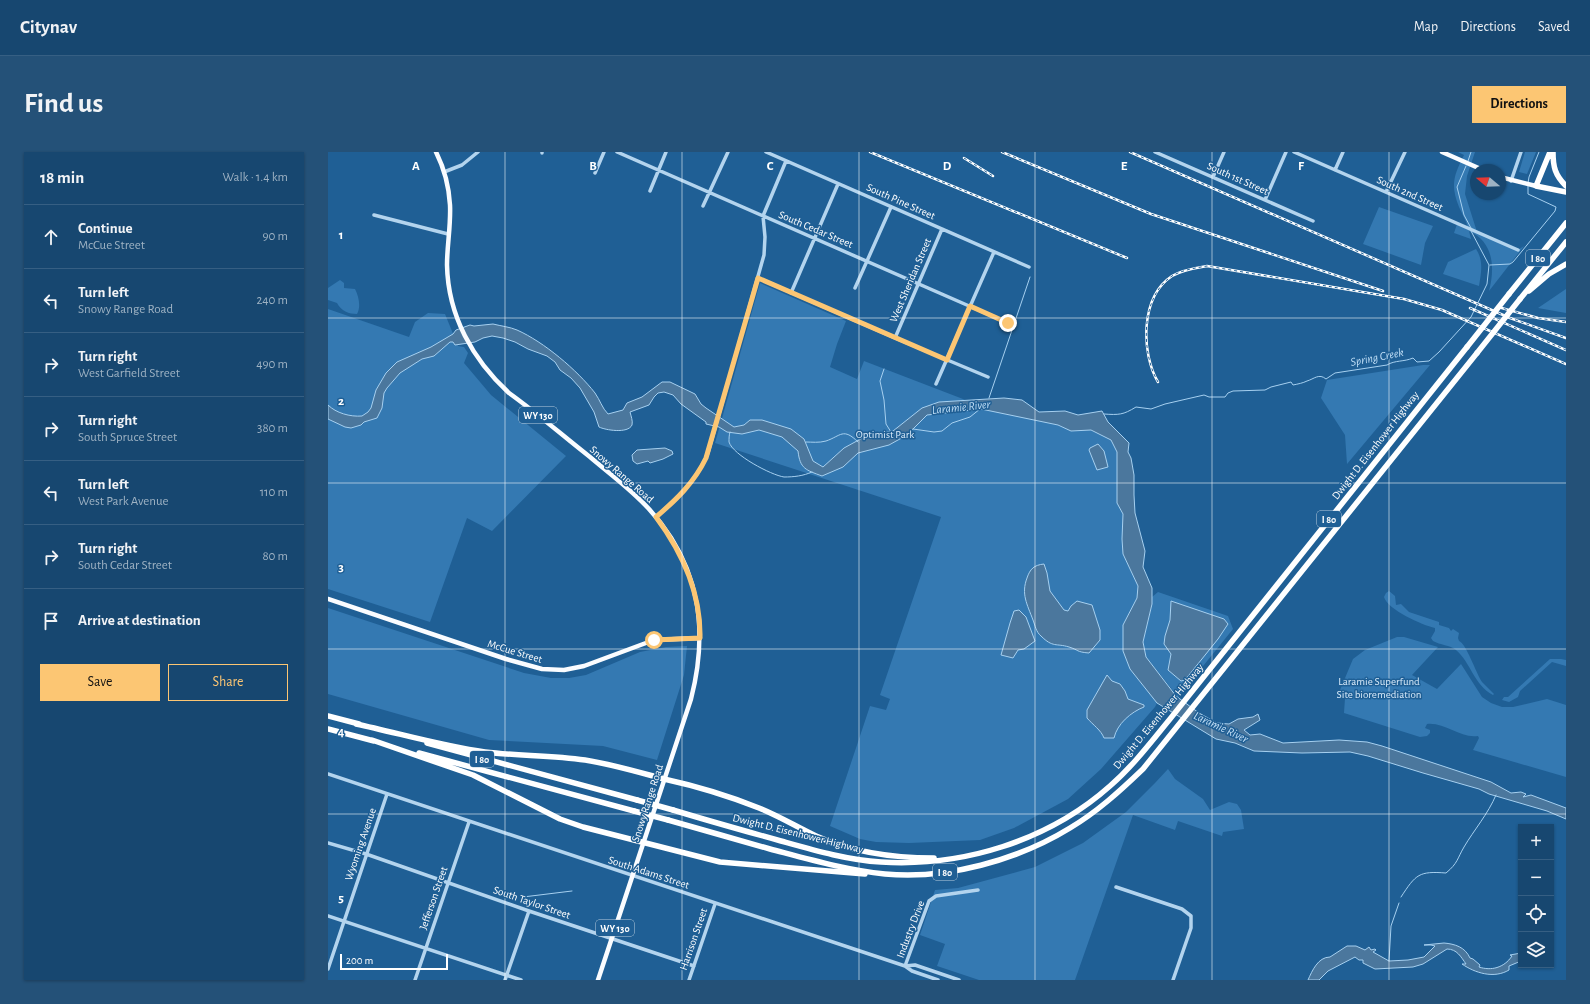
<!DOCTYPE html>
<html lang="en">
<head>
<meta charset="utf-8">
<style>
  body { margin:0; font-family:"Alegreya Sans",sans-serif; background:#245178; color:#f1f3f6 }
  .controls { position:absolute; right:12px; bottom:12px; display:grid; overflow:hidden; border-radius:0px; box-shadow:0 1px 3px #0004 }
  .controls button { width:36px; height:36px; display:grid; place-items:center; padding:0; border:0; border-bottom:1px solid #365f83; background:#174770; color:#f1f3f6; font:20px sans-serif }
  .compass { position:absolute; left:1142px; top:12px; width:36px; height:36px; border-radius:50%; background:#174770; box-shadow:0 1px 3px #0004; rotate:289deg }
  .scale { position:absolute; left:12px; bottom:10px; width:108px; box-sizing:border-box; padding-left:4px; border:2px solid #fff; border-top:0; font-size:11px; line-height:14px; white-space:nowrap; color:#fff; -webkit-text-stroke:3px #1f5f95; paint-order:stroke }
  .stop { position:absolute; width:12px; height:12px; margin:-9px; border:3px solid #fcc673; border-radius:50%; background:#fff }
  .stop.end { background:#fcc673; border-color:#fff; box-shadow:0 1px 4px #0008 }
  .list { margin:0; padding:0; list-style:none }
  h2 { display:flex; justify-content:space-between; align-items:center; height:52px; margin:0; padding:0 16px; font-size:17px }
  h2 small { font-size:13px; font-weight:400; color:#9eb2c3 }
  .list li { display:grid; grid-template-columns:26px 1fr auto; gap:12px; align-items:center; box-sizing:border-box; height:64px; padding:0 16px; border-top:1px solid #365f83 }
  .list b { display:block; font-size:15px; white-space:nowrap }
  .list p { margin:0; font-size:13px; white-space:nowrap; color:#9eb2c3 }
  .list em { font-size:13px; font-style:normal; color:#9eb2c3 }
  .actions { display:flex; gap:8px; padding:12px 16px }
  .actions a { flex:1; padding:9px 0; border:1px solid #fcc673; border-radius:0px; text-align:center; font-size:14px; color:#fcc673 }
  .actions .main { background:#fcc673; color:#111 }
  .icon { flex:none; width:22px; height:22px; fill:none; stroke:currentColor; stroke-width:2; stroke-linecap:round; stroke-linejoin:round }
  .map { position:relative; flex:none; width:1238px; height:828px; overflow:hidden; border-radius:0px }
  header { display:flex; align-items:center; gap:24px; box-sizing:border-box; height:56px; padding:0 20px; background:#174770; border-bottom:1px solid #365f83 }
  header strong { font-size:19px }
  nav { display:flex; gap:22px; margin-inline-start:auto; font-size:14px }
  .intro { display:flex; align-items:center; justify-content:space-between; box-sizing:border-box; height:96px; padding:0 24px }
  h1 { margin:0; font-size:28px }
  .button { padding:10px 18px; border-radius:0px; background:#fcc673; color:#111; font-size:14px; font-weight:700 }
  main { display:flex; gap:24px; padding:0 24px }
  aside { flex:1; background:#174770; border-radius:0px; box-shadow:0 1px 3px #0004 }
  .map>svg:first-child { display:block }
  .green { fill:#3479b2 }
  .water { fill:#4b779d; stroke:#a6d0f0 }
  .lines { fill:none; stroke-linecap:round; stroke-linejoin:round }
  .stream { stroke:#a6d0f0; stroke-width:1 }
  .minor { stroke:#b3d4ee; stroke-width:3.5 }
  .major { stroke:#fafcff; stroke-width:4.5 }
  .highway { stroke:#fff; stroke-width:5.5 }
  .rail-casing { stroke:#fff; stroke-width:2.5 }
  .rail { stroke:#1f5f95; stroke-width:1; stroke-dasharray:3; stroke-linecap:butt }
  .highway-bridge { stroke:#fff; stroke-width:5.5 }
  .route { stroke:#fcc673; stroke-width:5 }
  .grid { fill:none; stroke:#fff; stroke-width:1; stroke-opacity:0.55 }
  .labels { text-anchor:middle; stroke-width:3; stroke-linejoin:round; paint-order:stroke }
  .shield { fill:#1f5f95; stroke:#bccfdf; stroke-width:1 }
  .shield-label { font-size:10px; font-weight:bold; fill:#fff }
  .street-label { font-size:11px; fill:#fff; stroke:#1f5f95 }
  .park-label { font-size:11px; fill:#d9ebfa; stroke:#1f5f95 }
  .water-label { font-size:12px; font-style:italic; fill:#bfddf5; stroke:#1f5f95 }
  .grid-label { font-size:13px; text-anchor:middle; font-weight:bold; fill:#fff; stroke:#1f5f95; stroke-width:3; stroke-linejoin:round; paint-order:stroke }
</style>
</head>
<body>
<header>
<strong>Citynav</strong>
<nav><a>Map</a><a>Directions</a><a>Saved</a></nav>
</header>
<div class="intro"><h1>Find us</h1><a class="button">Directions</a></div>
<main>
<aside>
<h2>18 min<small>Walk · 1.4 km</small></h2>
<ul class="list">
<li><svg class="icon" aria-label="ahead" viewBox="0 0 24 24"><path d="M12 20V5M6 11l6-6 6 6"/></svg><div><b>Continue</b><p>McCue Street</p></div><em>90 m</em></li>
<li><svg class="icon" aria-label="left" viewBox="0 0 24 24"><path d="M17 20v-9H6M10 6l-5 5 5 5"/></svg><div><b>Turn left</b><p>Snowy Range Road</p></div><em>240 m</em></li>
<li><svg class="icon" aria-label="right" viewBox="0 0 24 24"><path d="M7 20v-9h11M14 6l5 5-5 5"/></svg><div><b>Turn right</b><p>West Garfield Street</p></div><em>490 m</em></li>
<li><svg class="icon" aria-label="right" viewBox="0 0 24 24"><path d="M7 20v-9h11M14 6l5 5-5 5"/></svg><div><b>Turn right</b><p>South Spruce Street</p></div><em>380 m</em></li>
<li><svg class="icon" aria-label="left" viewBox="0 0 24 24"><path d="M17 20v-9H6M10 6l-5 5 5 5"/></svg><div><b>Turn left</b><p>West Park Avenue</p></div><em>110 m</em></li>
<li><svg class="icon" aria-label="right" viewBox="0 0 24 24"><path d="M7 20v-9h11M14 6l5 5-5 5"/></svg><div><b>Turn right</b><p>South Cedar Street</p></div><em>80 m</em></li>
<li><svg class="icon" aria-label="arrive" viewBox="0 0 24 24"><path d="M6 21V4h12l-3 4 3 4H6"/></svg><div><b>Arrive at destination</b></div></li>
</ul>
<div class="actions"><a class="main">Save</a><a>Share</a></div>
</aside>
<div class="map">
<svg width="1238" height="828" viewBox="0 0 1238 828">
  <rect width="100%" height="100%" fill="#1f5f95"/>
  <path class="green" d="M1130,0H1147L1139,24L1137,42L1149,80L1190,98L1196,94L1161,139C1167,116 1166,90 1141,79L1143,87L1126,81L1129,72L1140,76C1138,68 1134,62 1131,55C1122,33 1126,23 1136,3Z
    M1197,0H1208L1199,22L1191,20Z
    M1051,55L1105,74L1097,91L1093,113L1035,92Z
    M1148,97C1156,109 1153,121 1151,134L1115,122L1120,110Z
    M12,128L16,131V136L27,137C31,145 33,155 29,162C21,162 13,159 9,151L0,148V136Z
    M432,131L518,169L509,192L502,215L529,227L536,209L635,247L649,255V257L679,261L730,273L743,279L763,278L783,288L789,300V351L795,362V402L810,434L809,446L795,473V499L802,517L829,551L827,555L773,617L740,647L686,676L652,688L581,691L548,690L532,687L502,674L542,554L558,558L562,547L552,543L613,365L387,291Z
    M1238,137V161L1210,156L1235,139Z
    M0,157L81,185L87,170L100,161L117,162L130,194L136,195L140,201L136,211L163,243L238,304L164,379L139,366L102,470L0,437Z
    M1095,213H1102L1019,312L1017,283L993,246L999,228Z
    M1061,439L1067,444L1068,453L1073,452L1081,460L1111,470V473L1121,476L1123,479L1125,477L1131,481L1130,486L1131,489C1138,491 1148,521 1154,530C1158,534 1162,538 1166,542L1165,543C1146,533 1143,511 1128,498C1122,493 1112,493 1105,489L1103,486L1107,479V476C1094,473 1060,458 1056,445L1058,441Z
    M830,440L900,464L905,477L850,545L818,505L815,490L824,453V445Z
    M0,456L196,521L223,526H241L258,523L312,500L338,495L359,494L356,523L329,608L275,594L161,588L0,542Z
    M1069,485H1076L1110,495L1084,523L1109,537L1133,512L1154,545L1163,551L1174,555H1185L1219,547L1238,553V625L1145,598L1151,586L1150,584C1133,587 1117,570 1099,572L1097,576L1102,578V581L1099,584L1092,585L1016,561L1017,546L1012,538L1025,507L1037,498Z
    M1222,507H1233L1238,508V514L1224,510L1192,539L1190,545L1181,550L1174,548L1176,545H1180Z
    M840,617L847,627L875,647L882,658L901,650L909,652L913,658L916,677L895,680L894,684L850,669L847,678L805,663L747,828H651L609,814L617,792L592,783L607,738L630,736L707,715L755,691L798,660L827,631Z"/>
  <path class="water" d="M165,172C173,174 182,175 189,178C216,190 249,218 267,241C272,248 274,256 280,262L295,258L299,251L314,245L334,230H342L367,242L373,252L378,256L406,275L416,273L422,268H434L463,277L476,287L485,309L495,315L516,296L538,284L565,279L594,256L611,250L676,246L694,248L711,260L737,259L750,263L774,259L780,270L801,291L800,300L803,306L806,323V343L807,361L817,399L815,415L824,436V452L815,490L818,505L848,544L871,561L889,571L901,572L910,567L925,565L930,562L932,568L916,578L922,583L932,582L955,591L1011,588L1039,590L1054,594L1163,630L1183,641L1193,640L1198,642L1195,645L1203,643L1238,656V667L1219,659L1161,642L1151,637L1095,621L1040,604L1022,600L974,601L926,599L907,591L888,587L829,551L802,517L795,499V473L809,446L810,434L795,402L794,387L795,362L789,351V300L783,288L763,278L743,279L730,273L653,257L599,263L579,283L561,293L530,301L515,315L494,324C478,318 472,317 470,299L454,285L431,278L414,282L399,280L391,275L378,272V270L353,252L345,243L336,240L330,241L326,245L321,253L302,260C303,264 305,269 304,273C300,282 277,278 271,275L266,260L252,236L243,226L232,218L227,210L219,204L200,197L187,190L175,186L164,184L155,186L147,190L127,193L125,190H122L106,204L94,207L72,221L59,236L56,241L54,256L49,266L36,270L33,273L23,276L17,275L0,267V253C8,261 22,265 34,264L40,260L43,256L48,238L58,221L69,210L103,195L125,182L128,178L142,173L146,174Z
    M770,292L776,299L780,315L769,318L761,298L762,296Z
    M337,296L344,299L345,302L335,307L322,311L320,309L309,312L305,309L304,303L309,298Z
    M716,412L719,421L722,439L736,458L740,459L743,454L749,449L764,453L772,478V488L761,501C748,500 751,498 741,495C728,491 725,496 713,484C708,480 707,473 705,468C699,452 693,442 699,426C702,417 706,413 716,412Z
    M843,449L896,467L900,472L890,487L857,528L853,529L840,518L843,502L836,492L837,484L842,468Z
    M691,458L698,465L707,489L696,497L690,498L685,506L673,503L682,471L686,459Z
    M779,523L784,529L792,532L797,539L800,547L816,553V555C803,560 789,572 786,586H776C773,578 765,573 759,566V558Z
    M1116,791C1127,792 1137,795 1142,806L1145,807L1152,813L1151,815C1163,819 1176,816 1184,804L1182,803L1193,801V809L1181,814V818C1166,827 1147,821 1134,812H1138C1133,805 1129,797 1119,797L1095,812L1085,815L1047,817L1035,811V808H1031L1027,805L1000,819L991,828H980C984,819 990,805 1002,805L1019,794H1028L1037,798L1041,795L1043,798L1047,797L1048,798L1045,800L1061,809L1080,808L1096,805L1107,794L1103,793H1096Z"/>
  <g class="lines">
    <path class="stream" d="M1140,9L1143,0
      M1138,14L1129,35L1136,63L1143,76
      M1200,31L1201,25L1211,0
      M1162,113L1182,112L1185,110L1227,59L1228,55L1200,42V34
      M556,217L552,229L556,248L558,272L563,280
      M661,246L702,125
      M776,262C791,263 795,263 808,255L823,257L837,252L876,243L881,245H897L900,241L905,239L937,238L943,235L963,230L965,233C970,232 975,231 979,229C986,227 991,221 998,227L1007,221L1059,213C1067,208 1076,210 1085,206L1089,210L1101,209L1111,200L1143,165L1159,132L1161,113L1143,79
      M585,277L606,280L614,279L624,271L642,265L652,257
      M402,280C401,283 401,287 401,290C405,303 443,323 456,325C466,325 475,324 484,320
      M478,290C484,290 491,291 498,289C513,284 515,275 530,290
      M195,745L244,739
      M1073,745C1088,722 1091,719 1118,721C1130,711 1129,707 1136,695C1146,678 1160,662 1168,643
      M1061,809L1063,774L1071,751"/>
    <path class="minor" d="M289,0L680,171
      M438,0L701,115
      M827,0L985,69
      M966,0L1190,98
      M214,1V0
      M1007,18L1015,0
      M116,20L134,13L150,0
      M267,21L276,0
      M885,25L896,0
      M1183,29L1193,0
      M322,39L338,0
      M1058,40L1077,0
      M937,48L958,0
      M375,54L400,0
      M46,63L120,82
      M430,126L567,186L660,225
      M527,136L563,55
      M463,141L510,32
      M567,186L614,77
      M608,232L666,100
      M328,365C350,346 369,328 380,301L436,103L437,85L435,64L458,9
      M0,622L577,814L584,819L610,828
      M0,691L38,702L201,759L366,814
      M788,735L854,757L863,764V776L845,828
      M0,764L193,828
      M577,814L601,749L608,744L650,738
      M577,814L587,813L631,828
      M0,817L59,642
      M87,828L141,670
      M177,828L201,759
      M361,828L387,752"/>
    <path class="major" d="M108,0C116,16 121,35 122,53C123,73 119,93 119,113C120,164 145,208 181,241C209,261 235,284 262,305C282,322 304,338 321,357C372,413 381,477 363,547L270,828
      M1114,0L1155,18
      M1172,25L1208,34
      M0,447L178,507L214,517L236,518L256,514L326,488L372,486"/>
    <path class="highway" d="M1225,0C1225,15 1227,23 1238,34
      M1208,34L1222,0
      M1208,34L1238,40
      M1201,139L1221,122L1238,112
      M1181,142L1238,71
      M1192,147L1238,90
      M0,564L31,572
      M28,572C70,581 114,594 157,600C190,604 224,603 257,608C283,612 310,620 336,627C368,634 401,644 431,656C451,664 469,675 488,684C526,701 565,706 606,706
      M0,577L46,589
      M44,588L145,623L232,667L255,675L392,710L537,722
      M99,591L309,648
      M91,601L306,659
      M345,658C381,669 417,679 453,689C485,698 519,708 553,710C635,715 720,689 782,634C805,614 823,590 842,567L1139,195
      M340,668C374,678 408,687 442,697C480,707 518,718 557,722C618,728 690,708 742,676C769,660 792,639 815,617L1149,201"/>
    <defs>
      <path id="rail" d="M542,0L799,106
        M674,0L823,62L1055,139
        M802,0L1182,166L1238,186
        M636,6L665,24
        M1170,155L1210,166L1238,170
        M1142,156L1238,198
        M830,230C813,201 812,145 844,124C854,118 867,116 879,114L1076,147L1114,158L1238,212"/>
    </defs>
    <use href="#rail" class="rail-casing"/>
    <use href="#rail" class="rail"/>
    <path class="highway-bridge" d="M1139,195L1181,142
      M1149,201L1192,147
      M309,648L345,658
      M306,659L340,668"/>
  </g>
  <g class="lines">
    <path class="route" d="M326,488L372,486C373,441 354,400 328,365C348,348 366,331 378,306L430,126L619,208L642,154L680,171"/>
  </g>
  <path class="grid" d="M177,0V828M354,0V828M531,0V828M707,0V828M884,0V828M1061,0V828M0,166H1238M0,331H1238M0,497H1238M0,662H1238"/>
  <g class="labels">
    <g class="shield">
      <rect x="1198" y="98" width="24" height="16" rx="3"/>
      <rect x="191" y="255" width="38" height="16" rx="3"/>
      <rect x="989" y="359" width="24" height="16" rx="3"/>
      <rect x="142" y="599" width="24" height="16" rx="3"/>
      <rect x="605" y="712" width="24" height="16" rx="3"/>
      <rect x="268" y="768" width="38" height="16" rx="3"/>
    </g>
    <g class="shield-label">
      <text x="1210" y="110">I 80</text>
      <text x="210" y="267">WY 130</text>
      <text x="1001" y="371">I 80</text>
      <text x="154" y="611">I 80</text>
      <text x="617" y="724">I 80</text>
      <text x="287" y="780">WY 130</text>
    </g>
    <g class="street-label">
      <text transform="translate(910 26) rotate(24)" y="4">South 1st Street</text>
      <text transform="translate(1082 41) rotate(24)" y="4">South 2nd Street</text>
      <text transform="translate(573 49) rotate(24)" y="4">South Pine Street</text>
      <text transform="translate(488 77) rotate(23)" y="4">South Cedar Street</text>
      <text transform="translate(582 128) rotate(-67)" y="4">West Sheridan Street</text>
      <text transform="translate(1047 293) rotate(-52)" y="4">Dwight D. Eisenhower Highway</text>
      <text transform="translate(294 322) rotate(41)" y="4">Snowy Range Road</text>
      <text transform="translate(187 499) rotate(17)" y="4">McCue Street</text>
      <text transform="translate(830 564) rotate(-50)" y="4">Dwight D. Eisenhower Highway</text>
      <text transform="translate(319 651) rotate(-72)" y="4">Snowy Range Road</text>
      <text transform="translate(470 681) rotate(14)" y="4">Dwight D. Eisenhower Highway</text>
      <text transform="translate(32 692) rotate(-71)" y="4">Wyoming Avenue</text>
      <text transform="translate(321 720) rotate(18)" y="4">South Adams Street</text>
      <text transform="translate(105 746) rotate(-71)" y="4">Jefferson Street</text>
      <text transform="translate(204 750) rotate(19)" y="4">South Taylor Street</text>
      <text transform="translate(582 777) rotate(-69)" y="4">Industry Drive</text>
      <text transform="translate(365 787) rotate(-71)" y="4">Harrison Street</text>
    </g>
    <g class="park-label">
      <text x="557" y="286">Optimist Park</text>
      <text x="1051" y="533">Laramie Superfund<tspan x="1051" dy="13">Site bioremediation</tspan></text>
    </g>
    <g class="water-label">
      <text transform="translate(1049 205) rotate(-11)" y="4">Spring Creek</text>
      <text transform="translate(633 255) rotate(-6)" y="4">Laramie River</text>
      <text transform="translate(893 575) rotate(25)" y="4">Laramie River</text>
    </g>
  </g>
  <g class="grid-label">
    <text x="88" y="18">A</text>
    <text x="265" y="18">B</text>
    <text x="442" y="18">C</text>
    <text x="619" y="18">D</text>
    <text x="796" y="18">E</text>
    <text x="973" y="18">F</text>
    <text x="13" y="87">1</text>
    <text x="13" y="253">2</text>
    <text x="13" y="419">3</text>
    <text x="13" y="584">4</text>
    <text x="13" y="750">5</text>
  </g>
</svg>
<div class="controls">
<button>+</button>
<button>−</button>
<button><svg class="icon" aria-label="locate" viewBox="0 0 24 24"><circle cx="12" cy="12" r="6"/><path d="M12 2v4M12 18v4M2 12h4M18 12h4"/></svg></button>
<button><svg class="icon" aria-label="layers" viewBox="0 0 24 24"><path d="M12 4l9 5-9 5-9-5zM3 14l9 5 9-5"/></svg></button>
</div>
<svg class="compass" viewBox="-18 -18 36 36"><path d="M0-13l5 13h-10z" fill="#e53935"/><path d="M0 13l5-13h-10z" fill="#9eb2c3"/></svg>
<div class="scale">200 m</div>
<div class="stop" style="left:326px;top:488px"></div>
<div class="stop end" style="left:680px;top:171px"></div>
</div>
</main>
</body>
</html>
